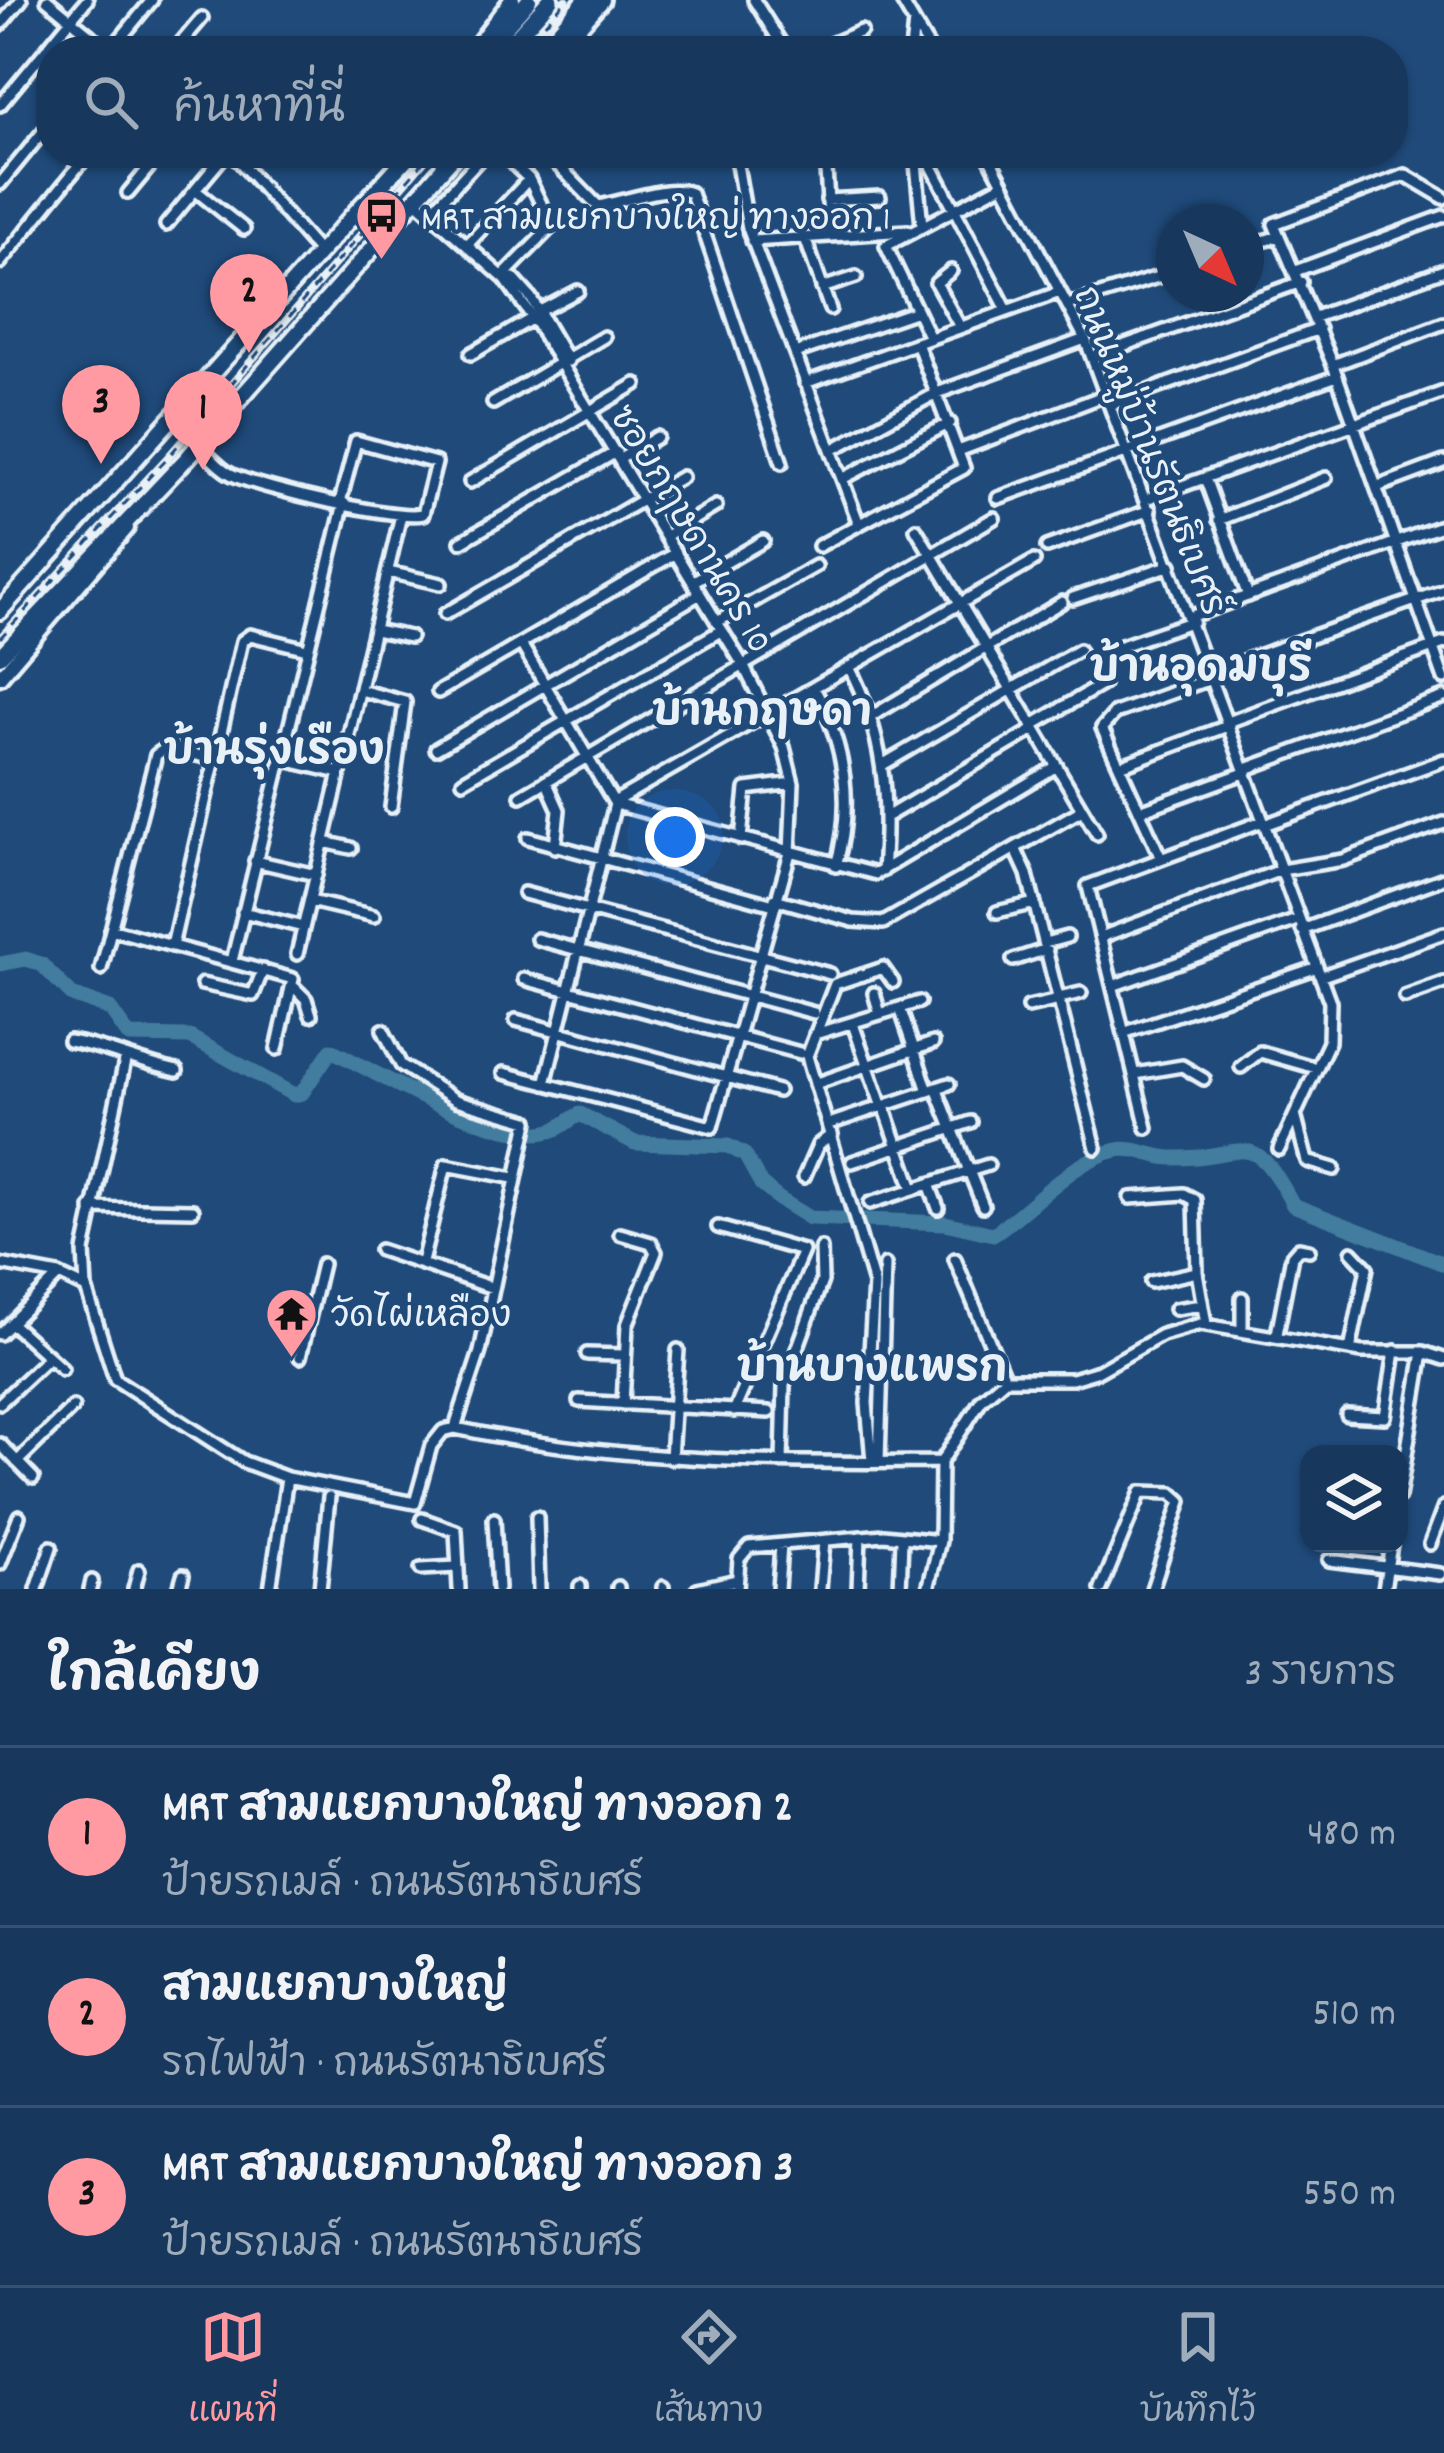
<!DOCTYPE html>
<html lang="th">
<head>
<meta charset="utf-8">
<style>
  body { margin:0; font-family:Dekko,"Playpen Sans Thai",sans-serif; background:#203f62; color:#f1f3f6 }
  .controls { position:absolute; right:36px; bottom:36px; display:grid; overflow:hidden; border-radius:24px; box-shadow:0 3px 9px #0004 }
  .controls button { width:108px; height:108px; display:grid; place-items:center; padding:0; border:0; border-bottom:3px solid #365272; background:#17385c; color:#f1f3f6; font:60px sans-serif }
  .compass { position:absolute; left:1156px; top:204px; width:108px; height:108px; border-radius:50%; background:#17385c; box-shadow:0 3px 9px #0004; rotate:136deg }
  .you { position:absolute; left:675px; top:837px; width:42px; height:42px; margin:-30px; border:9px solid #fff; border-radius:50%; background:#1a73e8; box-shadow:0 0 0 18px #1a73e833 }
  .badge { display:grid; place-items:center; width:78px; height:78px; border-radius:50%; background:#ff9aa2; color:#111; font-size:39px; font-weight:700 }
  .pin { position:absolute; translate:-50% -99px; filter:drop-shadow(0 3px 6px #0008) }
  .pin::after { content:''; position:absolute; top:63px; width:42px; height:36px; background:inherit; clip-path:polygon(0 0,100% 0,50% 100%) }
  .list { margin:0; padding:0; list-style:none }
  h2 { display:flex; justify-content:space-between; align-items:center; height:156px; margin:0; padding:0 48px; font-size:51px }
  h2 small { font-size:39px; font-weight:400; color:#9eacbb }
  .list li { display:grid; grid-template-columns:78px 1fr auto; gap:36px; align-items:center; box-sizing:border-box; height:180px; padding:0 48px; border-top:3px solid #365272 }
  .list b { display:block; font-size:45px; white-space:nowrap }
  .list p { margin:0; font-size:39px; white-space:nowrap; color:#9eacbb }
  .list em { font-size:39px; font-style:normal; color:#9eacbb }
  .icon { flex:none; width:66px; height:66px; fill:none; stroke:currentColor; stroke-width:2; stroke-linecap:round; stroke-linejoin:round }
  .map { position:relative; flex:none; width:1444px; height:1589px; overflow:hidden }
  .search { position:absolute; background:#17385c; box-shadow:0 3px 9px #0004; left:36px; right:36px; top:36px; height:132px; display:flex; align-items:center; gap:30px; box-sizing:border-box; padding:0 42px; border-radius:48px; color:#9eacbb; font-size:45px }
  .sheet { height:696px; background:#17385c }
  nav { display:flex; justify-content:space-around; align-items:center; box-sizing:border-box; height:168px; border-top:3px solid #365272; background:#17385c; font-size:33px; color:#9eacbb }
  nav a { display:grid; justify-items:center; gap:6px }
  nav .on { color:#ff9aa2 }
  .map>svg:first-child { display:block }
  .lines { fill:none; stroke-linecap:round; stroke-linejoin:round }
  .river { stroke:#437b9e; stroke-width:15 }
  .street-casing { stroke:#e8f1f8; stroke-width:18 }
  .secondary-casing { stroke:#e8f1f8; stroke-width:21 }
  .primary-casing { stroke:#e8f1f8; stroke-width:22 }
  .highway-casing { stroke:#e8f1f8; stroke-width:24 }
  .street { stroke:#1f4a7a; stroke-width:9 }
  .secondary { stroke:#1f4a7a; stroke-width:12 }
  .primary { stroke:#1f4a7a; stroke-width:14 }
  .highway { stroke:#1f4a7a; stroke-width:15 }
  .rail-casing { stroke:#e8f1f8; stroke-width:8 }
  .rail { stroke:#1f4a7a; stroke-width:3; stroke-dasharray:9; stroke-linecap:butt }
  .labels { text-anchor:middle; stroke-width:9; stroke-linejoin:round; paint-order:stroke }
  .poi-label { font-size:36px; fill:#e8f1f8; stroke:#1f4a7a; text-anchor:start }
  .street-label { font-size:36px; fill:#e8f1f8; stroke:#1f4a7a }
  .quarter-label { font-size:42px; font-weight:bold; fill:#e8f1f8; stroke:#1f4a7a }
</style>
</head>
<body>
<div class="map">
<svg width="1444" height="1589" viewBox="0 0 1444 1589">
  <rect width="100%" height="100%" fill="#1f4a7a"/>
  <filter id="ink" filterUnits="userSpaceOnUse"><feTurbulence type="fractalNoise" baseFrequency=".00833" numOctaves="2"/><feDisplacementMap in="SourceGraphic" scale="24" xChannelSelector="R" yChannelSelector="G"/><feConvolveMatrix kernelMatrix="1 2 1 2 8 2 1 2 1" color-interpolation-filters="sRGB"/></filter>
  <g filter="url(#ink)">
    <g class="lines">
      <path class="river" d="M0,964L26,959L41,964L72,995L110,1009L129,1036L190,1037L294,1095L302,1093L331,1050C378,1073 506,1152 556,1129C564,1125 572,1118 580,1114L635,1143L728,1146L745,1155L761,1184L779,1199L810,1218L945,1223L993,1234C1032,1209 1071,1160 1117,1150C1134,1146 1155,1158 1172,1158C1245,1160 1249,1121 1293,1205L1444,1264"/>
      <defs>
        <path id="street" d="M47,0L109,51
          M754,0L786,51
          M901,0L931,51
          M0,25L21,0
          M110,51L152,0
          M174,51L202,18
          M814,51L861,31
          M911,51L914,22
          M0,105L87,0
          M232,153L319,252
          M502,153L529,179L552,226L503,276
          M546,153L598,206C624,202 668,184 691,193L782,463
          M735,153L748,228L859,524
          M825,153L830,235
          M915,153L922,226
          M925,153L1007,310
          M987,153L1085,339L1330,1002L1329,1042L1279,1149
          M0,184L51,122
          M195,190L244,229
          M128,193L161,153
          M1444,198L1405,175L1274,224L1333,365L1444,679
          M414,199L505,279L535,321L743,665L784,747L793,783L790,853L712,1127L504,1073
          M827,200L880,197
          M430,213L485,153
          M166,225L226,153
          M805,238L830,309
          M752,241L908,231
          M467,245L529,179
          M1246,247L1278,236
          M0,263L89,153
          M1298,270L1444,216
          M951,271L936,283L960,327
          M505,279L513,278L531,298L568,361
          M822,288L856,277
          M1068,305L1174,272
          M540,311L578,291
          M1315,317L1444,270
          M930,338L886,246L1003,184
          M795,353L917,311
          M471,354L533,318
          M1092,357L1301,282
          M1333,365L1444,323
          M805,383L1060,292
          M493,403L604,337
          M1110,405L1319,329
          M198,445C209,455 221,471 235,476C265,489 395,520 423,514L436,463L356,441L340,502
          M832,450L937,393L1085,339
          M961,450L1106,395
          M620,459L657,437
          M844,478L950,423
          M1205,478L1248,596
          M470,482L636,384
          M1377,487L1444,462
          M998,498L1337,376
          M1146,499L1444,392
          M1219,520L1326,478
          M916,529L1097,834
          M666,536L716,506
          M461,542L616,452
          M819,546L964,468L917,343
          M1047,547L1150,510
          M388,572L441,584
          M694,581L763,541
          M1073,598L1171,565
          M445,614L682,477
          M1192,616L1444,525
          M717,622L816,566
          M375,630L410,637
          M521,644L615,804L545,1084
          M1107,651L1193,621
          M849,667C884,734 889,797 883,871
          M1212,672L1444,590
          M814,688C845,744 854,804 836,866
          M360,690L405,702L391,807
          M438,692L676,553
          M872,716L1062,602
          M1228,722L1444,643
          M1033,725L1103,684
          M436,749L700,594
          M281,759L340,773
          M884,764L1079,650
          M1120,766L1230,725
          M1246,769L1444,697
          M463,781L722,630
          M546,781L559,810L555,847
          M521,796L994,518
          M614,802L1034,561
          M615,804L876,874L1057,766
          M1140,811L1247,772
          M886,817L1035,729
          M1264,825L1444,760
          M528,838L774,905
          M741,839L746,789L793,783
          M324,842L351,848
          M1016,850L1027,874L1096,1148
          M1160,856L1102,728L1115,713L1213,678
          M255,861L316,875
          M524,893L830,974
          M775,899L853,921L883,923L1082,810
          M310,901L374,916
          M243,912L303,927
          M997,912L1035,903
          M114,930L293,979L277,1049
          M1302,930L1444,878
          M1101,937L1281,870L1343,860L1444,823
          M537,939L814,1013
          M1045,943L1067,937
          M172,946L242,641L250,635L307,649
          M297,954L401,515
          M1013,960L1047,949
          M232,961L344,503
          M101,969L156,755L166,748L214,759
          M1322,976L1444,933
          M524,979L800,1053
          M202,984L253,995L263,970
          M1115,985L1297,920
          M295,988L306,999L311,1015
          M874,993L880,1014
          M1405,997L1444,983
          M1059,998L1081,993
          M1028,1007L1059,1000
          M900,1008L928,1091
          M516,1020L778,1091
          M853,1024L882,1107
          M383,1030L401,1065L456,1100L528,1121L480,1352L455,1428
          M1126,1032L1315,968
          M815,1034L919,1002
          M69,1041C107,1047 139,1063 177,1071
          M125,1061L84,1251L86,1288L115,1379L244,1462L287,1478L415,1503L431,1446L443,1431L455,1428C615,1462 777,1464 941,1462
          M1241,1067L1260,1052L1316,1068
          M1135,1074L1182,1066L1204,1079
          M815,1084L933,1043
          M936,1088L983,1206
          M884,1106L913,1189
          M1295,1115L1307,1161L1334,1169
          M829,1124L949,1084
          M1147,1128L1088,886L1263,821
          M852,1162L971,1122
          M804,1177L818,1145L832,1134
          M929,1184L938,1208
          M1130,1198L1184,1194L1195,1200L1197,1272L1206,1324
          M870,1203L988,1165
          M91,1208L193,1210
          M718,1227L803,1251L734,1411
          M620,1234L651,1243L656,1252L627,1325L623,1404
          M380,1250L493,1288
          M955,1259L1005,1379
          M422,1262L446,1165L514,1178
          M0,1264L59,1275L86,1288
          M1151,1282L1197,1272
          M1175,1309L1202,1305
          M11,1323L62,1369
          M1242,1327V1298
          M0,1334L59,1275
          M1277,1334L1292,1256L1299,1248L1309,1250
          M1350,1350L1367,1268L1352,1252
          M587,1354L623,1355
          M300,1357L322,1264
          M579,1401L769,1412
          M0,1403L49,1357
          M1347,1415L1385,1417L1395,1351
          M0,1444L33,1478
          M671,1458L678,1350
          M872,1461L867,1403L874,1284L807,1056L835,984L883,968L893,982
          M879,1461L885,1265
          M17,1462L73,1407
          M782,1462L784,1385L822,1281L821,1248
          M1399,1497L1423,1352
          M537,1517L539,1589
          M422,1519L456,1531L459,1589
          M494,1519L498,1589
          M1430,1544L1444,1507
          M1329,1560L1440,1574
          M0,1564L19,1516
          M421,1569L457,1567
          M580,1586V1589
          M618,1587V1589
          M663,1587V1589
          M37,1589L51,1547
          M90,1589L92,1581
          M134,1589L139,1570
          M179,1589L183,1575
          M270,1589L287,1478
          M320,1589L329,1497
          M697,1589L737,1580
          M737,1589L739,1559L749,1547L884,1535L940,1541
          M778,1589L781,1545
          M820,1589L824,1541
          M858,1589L860,1537
          M900,1589L902,1540
          M928,1589L940,1541L941,1462L982,1399L1005,1379H1072L1099,1371L1162,1335L1200,1324L1361,1352H1423L1444,1359
          M1101,1589L1141,1492L1172,1493L1181,1501L1152,1589
          M1384,1589L1391,1544"/>
        <path id="secondary" d="M0,677L127,528"/>
        <path id="primary" d="M473,51L512,0
          M484,51L529,0
          M557,51L602,0
          M0,611L364,203
          M0,656L188,457L452,158"/>
        <path id="highway" d="M504,51L550,0
          M542,51L586,0
          M444,164L454,153
          M357,212L411,153"/>
      </defs>
      <use href="#street" class="street-casing"/>
      <use href="#secondary" class="secondary-casing"/>
      <use href="#primary" class="primary-casing"/>
      <use href="#highway" class="highway-casing"/>
      <use href="#street" class="street"/>
      <use href="#secondary" class="secondary"/>
      <use href="#primary" class="primary"/>
      <use href="#highway" class="highway"/>
      <defs>
        <path id="rail" d="M521,51L566,0
          M0,638L168,457L431,153"/>
      </defs>
      <use href="#rail" class="rail-casing"/>
      <use href="#rail" class="rail"/>
    </g>
  </g>
  <defs>
    <symbol id="bus-pin" viewBox="-11 -11 22 30"><path d="M0 17L-7.5 6A9.5 9.5 0 1 1 7.5 6Z" fill="#ff9aa2" stroke="#1f4a7a"/><path d="M-5-6H5V4H4V6H2V4H-2V6H-4V4H-5ZM-3.5-4V0h7V-4ZM-3.5 1.2v1.5H-2V1.2ZM2 1.2v1.5H3.5V1.2Z" fill="#111"/></symbol>
    <symbol id="temple-pin" viewBox="-11 -11 22 30"><path d="M0 17L-7.5 6A9.5 9.5 0 1 1 7.5 6Z" fill="#ff9aa2" stroke="#1f4a7a"/><path d="M0-6L5-2H3V0L6.5 2.5H4V6H1.5V3h-3V6H-4V2.5H-6.5L-3 0V-2H-5Z" fill="#111"/></symbol>
  </defs>
  <g fill-rule="evenodd">
    <use href="#bus-pin" x="352" y="186" width="59" height="81"/>
    <use href="#temple-pin" x="262" y="1284" width="59" height="81"/>
  </g>
  <g class="labels">
    <g class="poi-label">
      <text x="421" y="229">MRT สามแยกบางใหญ่ ทางออก 1</text>
      <text x="331" y="1326">วัดไผ่เหลือง</text>
    </g>
    <g class="street-label">
      <text transform="translate(1152 450) rotate(68)" y="13">ถนนหมู่บ้านรัตนธิเบศร์</text>
      <text transform="translate(693 528) rotate(59)" y="13">ซอยกฤษดานคร 10</text>
    </g>
    <g class="quarter-label">
      <text x="1201" y="680">บ้านอุดมบุรี</text>
      <text x="762" y="724">บ้านกฤษดา</text>
      <text x="274" y="763">บ้านรุ่งเรือง</text>
      <text x="872" y="1380">บ้านบางแพรก</text>
    </g>
  </g>
</svg>
<div class="controls">
<button><svg class="icon" aria-label="layers" viewBox="0 0 24 24"><path d="M12 4l9 5-9 5-9-5zM3 14l9 5 9-5"/></svg></button>
</div>
<svg class="compass" viewBox="-18 -18 36 36"><path d="M0-13l5 13h-10z" fill="#e53935"/><path d="M0 13l5-13h-10z" fill="#9eacbb"/></svg>
<div class="you"></div>
<div class="pin badge" style="left:203px;top:470px">1</div>
<div class="pin badge" style="left:249px;top:353px">2</div>
<div class="pin badge" style="left:101px;top:464px">3</div>
<div class="search"><svg class="icon" aria-label="search" viewBox="0 0 24 24"><circle cx="10" cy="10" r="6"/><path d="M15 15l6 6"/></svg>ค้นหาที่นี่</div>
</div>
<section class="sheet">
<h2>ใกล้เคียง<small>3 รายการ</small></h2>
<ul class="list">
<li><span class="badge">1</span><div><b>MRT สามแยกบางใหญ่ ทางออก 2</b><p>ป้ายรถเมล์ · ถนนรัตนาธิเบศร์</p></div><em>480 m</em></li>
<li><span class="badge">2</span><div><b>สามแยกบางใหญ่</b><p>รถไฟฟ้า · ถนนรัตนาธิเบศร์</p></div><em>510 m</em></li>
<li><span class="badge">3</span><div><b>MRT สามแยกบางใหญ่ ทางออก 3</b><p>ป้ายรถเมล์ · ถนนรัตนาธิเบศร์</p></div><em>550 m</em></li>
</ul>
</section>
<nav>
<a class="on"><svg class="icon" aria-label="map" viewBox="0 0 24 24"><path d="M3 6l6-2 6 2 6-2v14l-6 2-6-2-6 2zM9 4v14M15 6v14"/></svg>แผนที่</a>
<a><svg class="icon" aria-label="directions" viewBox="0 0 24 24"><path d="M12 3l9 9-9 9-9-9zM9 14v-3h6M13 9l2 2-2 2"/></svg>เส้นทาง</a>
<a><svg class="icon" aria-label="saved" viewBox="0 0 24 24"><path d="M7 4h10v16l-5-4-5 4z"/></svg>บันทึกไว้</a>
</nav>
</body>
</html>
